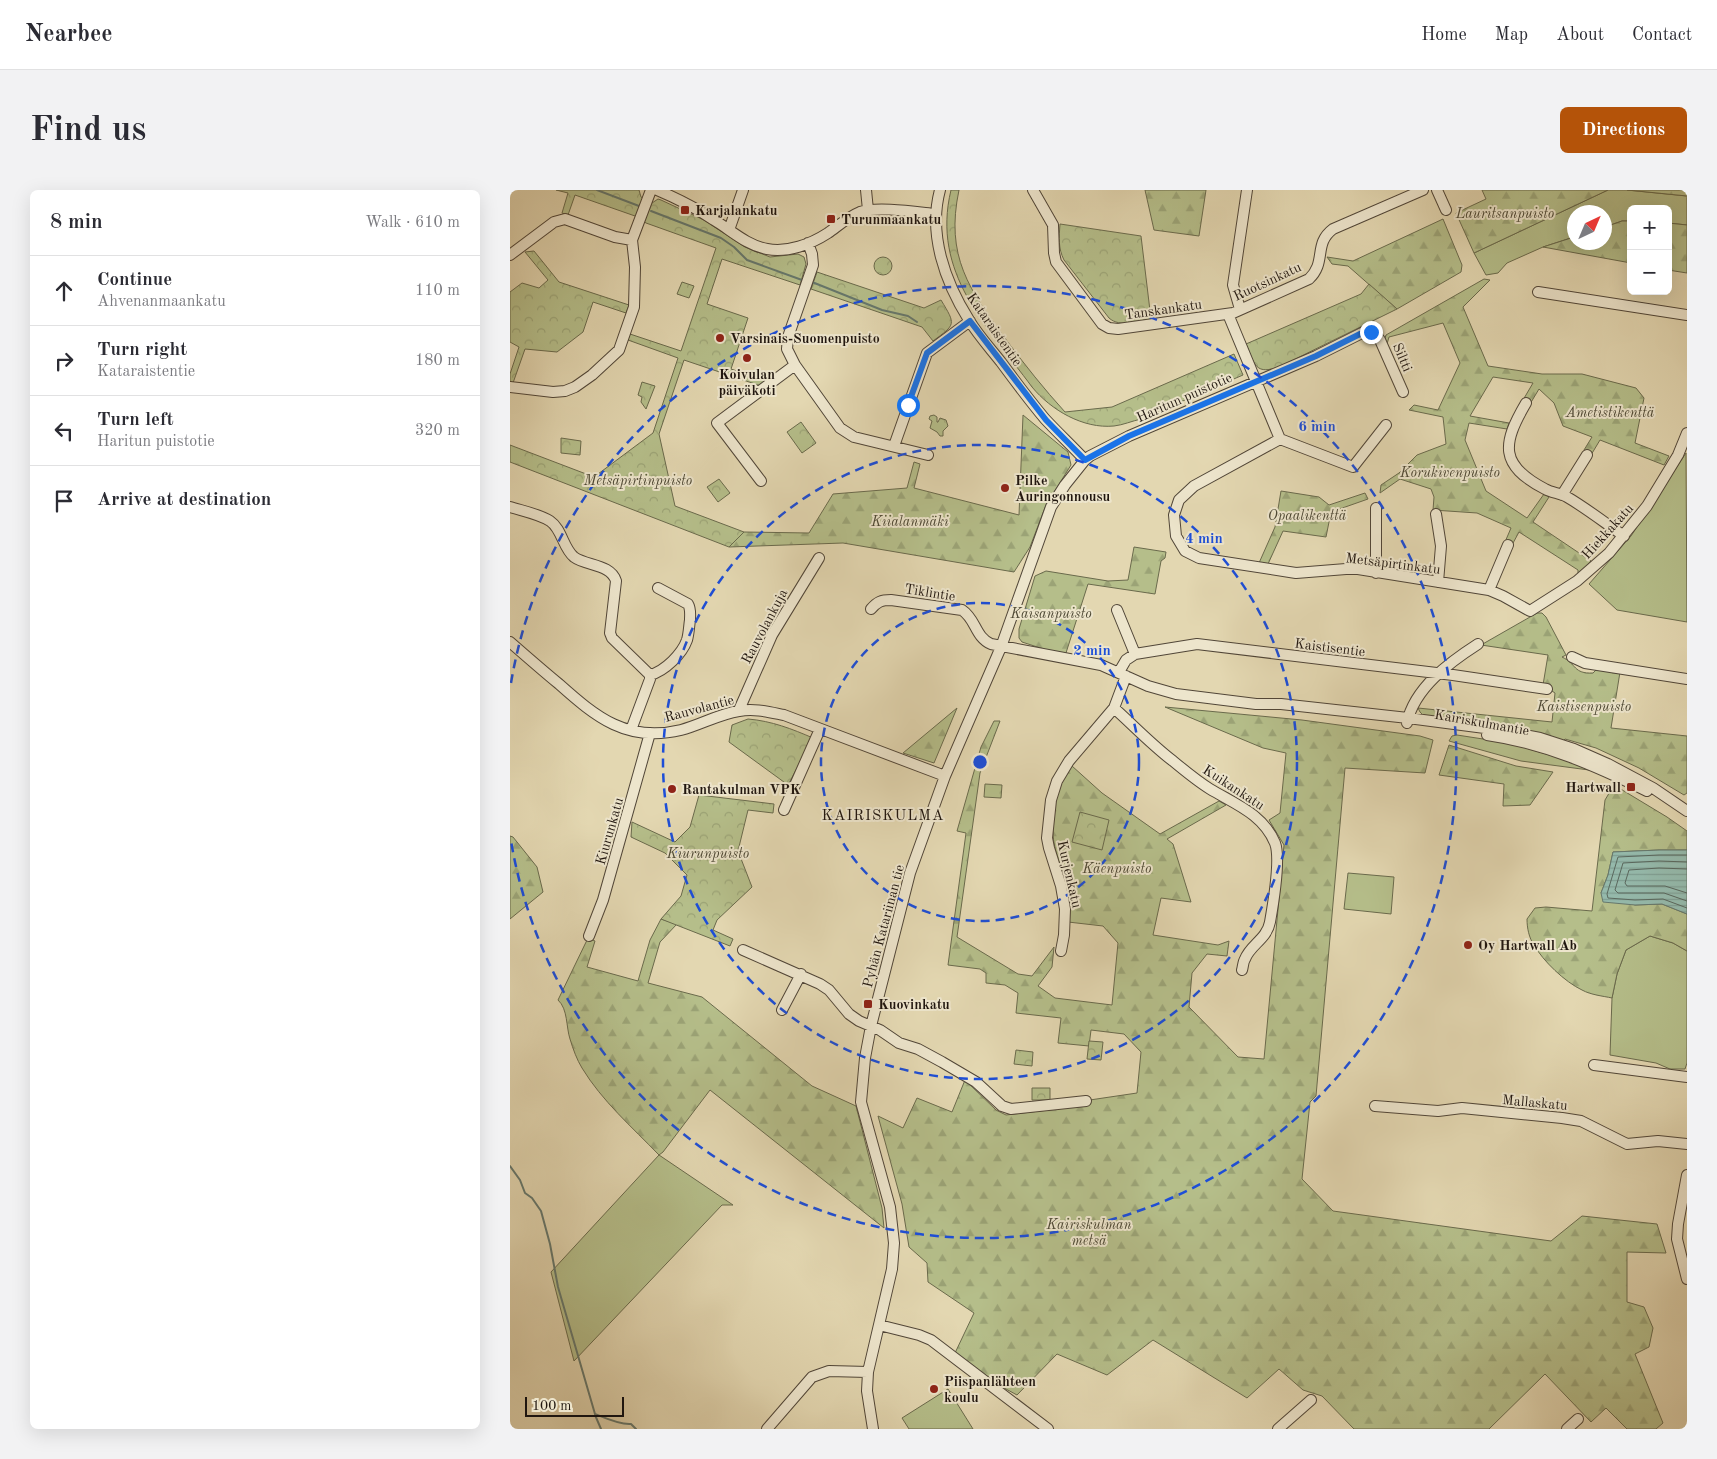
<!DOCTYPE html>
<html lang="en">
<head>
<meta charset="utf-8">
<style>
  body { margin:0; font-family:"Old Standard TT",serif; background:#f2f2f3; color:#2b2b33 }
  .controls { position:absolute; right:15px; top:15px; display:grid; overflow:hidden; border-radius:8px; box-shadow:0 5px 20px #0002 }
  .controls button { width:45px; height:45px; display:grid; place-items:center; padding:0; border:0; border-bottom:1px solid #e1e1e2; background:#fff; color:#2b2b33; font:25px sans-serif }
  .compass { position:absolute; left:1057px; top:15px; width:45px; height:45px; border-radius:50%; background:#fff; box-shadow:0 5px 20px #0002; rotate:44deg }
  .scale { position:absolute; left:15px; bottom:12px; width:99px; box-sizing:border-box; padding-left:5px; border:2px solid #20160f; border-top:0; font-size:14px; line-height:18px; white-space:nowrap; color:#20160f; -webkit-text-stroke:4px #ede5cc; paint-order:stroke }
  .stop { position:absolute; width:15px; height:15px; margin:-11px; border:4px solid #1a73e8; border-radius:50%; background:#fff }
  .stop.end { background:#1a73e8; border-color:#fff; box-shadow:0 1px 5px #0008 }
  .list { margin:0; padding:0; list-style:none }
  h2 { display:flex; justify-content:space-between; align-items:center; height:65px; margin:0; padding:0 20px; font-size:21px }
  h2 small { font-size:16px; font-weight:400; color:#7c7c81 }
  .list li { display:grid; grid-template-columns:32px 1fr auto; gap:15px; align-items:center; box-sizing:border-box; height:70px; padding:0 20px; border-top:1px solid #e1e1e2 }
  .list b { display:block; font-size:19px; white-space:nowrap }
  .list p { margin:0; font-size:16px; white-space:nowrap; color:#7c7c81 }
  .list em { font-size:16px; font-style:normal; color:#7c7c81 }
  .icon { flex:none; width:28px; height:28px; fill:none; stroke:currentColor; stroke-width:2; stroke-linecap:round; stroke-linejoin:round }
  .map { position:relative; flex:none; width:1177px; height:1239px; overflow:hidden; border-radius:8px }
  header { display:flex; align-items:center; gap:30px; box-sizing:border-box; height:70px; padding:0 25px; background:#fff; border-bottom:1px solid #e1e1e2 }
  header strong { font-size:24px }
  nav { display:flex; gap:28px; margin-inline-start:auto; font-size:18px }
  .intro { display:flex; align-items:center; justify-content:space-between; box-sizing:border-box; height:120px; padding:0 30px }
  h1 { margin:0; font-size:35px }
  .button { padding:12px 22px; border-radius:8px; background:#b45309; color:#fff; font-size:18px; font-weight:700 }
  main { display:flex; gap:30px; padding:0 30px }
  aside { flex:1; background:#fff; border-radius:8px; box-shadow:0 5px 20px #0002 }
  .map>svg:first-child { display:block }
  .green { fill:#b5be8a; stroke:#6a6a4c }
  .forest { fill:url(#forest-firs); stroke:#6a6a4c }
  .park { fill:url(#park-crowns); stroke:#6a6a4c }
  .water { fill:url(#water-rules); stroke:#66786d }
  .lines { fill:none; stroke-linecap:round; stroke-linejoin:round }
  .shore { stroke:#5a685e; stroke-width:1 }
  .stream { stroke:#66786d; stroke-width:2 }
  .minor-casing { stroke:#514638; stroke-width:12 }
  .minor { stroke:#ede5cc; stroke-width:10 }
  .route { stroke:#1a73e8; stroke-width:6 }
  .ring { fill:none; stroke:#1d4ed8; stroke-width:2.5; stroke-dasharray:9 6 }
  .poi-dot { fill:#8f2418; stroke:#ede5cc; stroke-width:2 }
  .labels { text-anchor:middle; stroke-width:4; stroke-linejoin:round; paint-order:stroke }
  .poi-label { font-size:14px; font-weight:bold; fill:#20160f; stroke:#ede5cc; text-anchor:start }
  .park-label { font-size:14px; font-style:italic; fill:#4d4834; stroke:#ede5cc }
  .street-label { font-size:14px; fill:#20160f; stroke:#ede5cc }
  .neighbourhood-label { font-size:15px; letter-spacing:1px; fill:#20160f; stroke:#ede5cc }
  .centre { fill:#1d4ed8; stroke:#ede5cc; stroke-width:2.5 }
  .ring-label { font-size:15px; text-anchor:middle; font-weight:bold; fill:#1d4ed8; stroke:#ede5cc; stroke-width:4; stroke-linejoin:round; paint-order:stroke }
</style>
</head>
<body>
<header>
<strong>Nearbee</strong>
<nav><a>Home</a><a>Map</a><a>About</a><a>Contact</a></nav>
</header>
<div class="intro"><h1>Find us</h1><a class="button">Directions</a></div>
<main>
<aside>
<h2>8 min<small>Walk · 610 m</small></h2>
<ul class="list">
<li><svg class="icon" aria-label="ahead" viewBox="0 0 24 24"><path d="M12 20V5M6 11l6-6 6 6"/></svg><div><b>Continue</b><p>Ahvenanmaankatu</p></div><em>110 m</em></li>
<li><svg class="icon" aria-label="right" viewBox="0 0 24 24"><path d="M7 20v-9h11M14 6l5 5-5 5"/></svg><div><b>Turn right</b><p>Kataraistentie</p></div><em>180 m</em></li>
<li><svg class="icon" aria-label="left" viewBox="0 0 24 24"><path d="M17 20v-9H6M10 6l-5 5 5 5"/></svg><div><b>Turn left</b><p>Haritun puistotie</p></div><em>320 m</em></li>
<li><svg class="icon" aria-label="arrive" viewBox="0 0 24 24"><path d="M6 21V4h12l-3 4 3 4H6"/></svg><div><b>Arrive at destination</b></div></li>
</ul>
</aside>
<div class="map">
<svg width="1177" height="1239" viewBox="0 0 1177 1239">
  <defs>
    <pattern id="forest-firs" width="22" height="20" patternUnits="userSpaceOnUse" patternTransform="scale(1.25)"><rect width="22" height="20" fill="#b5be8a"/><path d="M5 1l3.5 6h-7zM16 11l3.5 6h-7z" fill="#9ba376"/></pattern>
    <pattern id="park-crowns" width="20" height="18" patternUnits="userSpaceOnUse" patternTransform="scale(1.25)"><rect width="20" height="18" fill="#b5be8a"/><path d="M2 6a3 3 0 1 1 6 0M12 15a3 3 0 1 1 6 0" fill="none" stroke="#9ba376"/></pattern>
    <pattern id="water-rules" width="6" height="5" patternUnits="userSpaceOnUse" patternTransform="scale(1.25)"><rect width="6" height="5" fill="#95baac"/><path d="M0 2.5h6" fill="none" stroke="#809f93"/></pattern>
  </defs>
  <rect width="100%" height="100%" fill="#e3d7b1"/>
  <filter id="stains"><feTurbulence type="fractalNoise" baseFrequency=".004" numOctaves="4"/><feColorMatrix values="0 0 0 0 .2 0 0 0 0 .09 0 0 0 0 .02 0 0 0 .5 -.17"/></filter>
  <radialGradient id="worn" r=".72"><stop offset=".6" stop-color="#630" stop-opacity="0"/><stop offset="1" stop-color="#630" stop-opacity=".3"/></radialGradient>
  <path class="green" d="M1098,0H1117L1177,6V35L1158,33V19H1121V31H1112L1095,37L1094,22H1064V47L1033,57L997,73L988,83L976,85L964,63Z
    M1176,263L1177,432L1107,420L1079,394L1121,346Z
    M947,545L999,553L1080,577L1079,580L1011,571L939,551L942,546Z
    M838,683L884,687L881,724L834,719Z
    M1140,746L1163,753L1177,761V873L1175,879H1160L1146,873L1100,865L1102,808L1107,784L1116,760Z
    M149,965L223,1015H212L64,1171L41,1082Z
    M438,1199L463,1239H399L392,1228Z"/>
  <path class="forest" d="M635,0H696L689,46L644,40Z
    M972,0H1098L964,63L946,23L976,9Z
    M1117,0H1177V6Z
    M933,29L952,75L951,82L887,119L838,76L822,74L817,67L843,71Z
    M1112,31H1121V73L1033,57L1064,47V52H1094L1095,37Z
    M1158,33L1177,35V83L1158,80Z
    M974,89L980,90L953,117L978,176L1032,184H1072L1126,198L1134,208L1125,253L1159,266L1154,275L1090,250L1081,265L1074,260L1082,247L1053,236L1044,213L1029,199L1020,214L1013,210L1023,193L983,187L960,226L999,233L997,239L959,233L955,250L976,301L1017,328L1034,304L1039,307L1023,332L1081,371L1068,384V380L1009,342L1002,355L995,352L1001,338L967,323L923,320L924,307L921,299L890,289L870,303L871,295L889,283L907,265L936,254L933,227L899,220L904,215L928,220L950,173L933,133L879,147L877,154L875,148L876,145Z
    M513,225L558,262L561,275L536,315L520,357L504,382L333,353L219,357L234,342L299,343L323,304L397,298L404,272L410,274L404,298L509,325Z
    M771,301L809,307L819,315L855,303L858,309L821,322L816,347L773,341L758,374L749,373L765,337Z
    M624,357L656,362L655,368L651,371L645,404L578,394L555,466L512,452L509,448V439L525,386L536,381L598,391L618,390Z
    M1027,423H1032L1036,427L1056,465L1052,467C1067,474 1063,484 1083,483L1087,479L1110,482L1101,538L1177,546V603L1174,605L1129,578L1086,558L1055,549L1053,551L981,533L914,526L910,522L908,518L1042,532L1045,503L1033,495L1038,465L971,455Z
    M655,517L792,530L910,546L923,550L915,583L835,578L806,906L800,912L792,989L823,1021L1041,1051L1072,1026L1147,1034L1156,1063L1117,1062V1112L1134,1117L1143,1138L1139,1157L1125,1164L1153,1233L1146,1239H1117L1096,1218L1081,1232L1035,1184L979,1239H844L812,1206L793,1200L769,1179L737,1208L643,1150L597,1185L547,1164L507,1205L461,1180L445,1163L464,1123L418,1092L417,1073L399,1057L392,1014L368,926L393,938L407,908L442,922L455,890L486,920L496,925L572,916L573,911L627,903L631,862L614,844L581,840L579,856L548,853L551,828L506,823L508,803L495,795L476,793V783L470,779L438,775L456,643L447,641L471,557L484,531H490L470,583L447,747L508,784L522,786L544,757L542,777L528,796L545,808L602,815L608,753L593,736L558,732C565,700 550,683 544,653C541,634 542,606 553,588C555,584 559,580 562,576L592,603L650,644L709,611L716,615L657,649L663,654L681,712L651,708L643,745L708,755L719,751L717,766L697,764L682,783L679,817L728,867L754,869L774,655L759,630L770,623L776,563L753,558Z
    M447,518L424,573L393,563Z
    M939,555L1006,576L1043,582L1020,615L993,616L994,594L929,585Z
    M1104,595L1157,627L1177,641V660H1149L1103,662L1098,685L1091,703L1125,715L1152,714L1177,724V761L1163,753L1140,746L1116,760L1107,784L1102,808C1093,806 1081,805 1072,800C1055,792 1033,771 1024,755C1019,748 1017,738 1017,729L1025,718L1036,717L1082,721L1095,610Z
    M0,646L3,647L27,677L33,702L0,729Z
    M151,729L167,734L150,752L138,793L192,807L302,896L346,916L372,1018L374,1038L200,900L153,962L149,965C122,937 92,911 72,878C67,870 63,859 60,849C56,837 58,819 48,810L78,748L85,751L77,777L128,791L140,750Z"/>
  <path class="park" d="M46,0H129L131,7L142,13L148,9L151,10L194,30L235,57L260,67L288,64L294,67L296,74L290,95L212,69L197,114L238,128L221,179L257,191L251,196L174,170L149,244L165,316L234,342L219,357L0,272V255L84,287L143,243L168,168L118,150L120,144L171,161L206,58L136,33L125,26L65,5L58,25L52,23L58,3Z
    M441,0H449C435,66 459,100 497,151C515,175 534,199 555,222L602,217L724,164L733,185L631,229C622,231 613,235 604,236C573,239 541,220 522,197C477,136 421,83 441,0Z
    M550,34L631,46L641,129C629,131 610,138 599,128L554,70C548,58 549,48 550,34Z
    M24,61L49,92L119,115L116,123L83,112L73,142L47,162L15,159L3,193L0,192V184L9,157L0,152V102L12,93L29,98L38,90L15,62Z
    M364 76a9 9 0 1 1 18 0a9 9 0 1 1-18 0Z
    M307,82L414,118L431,110C446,135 446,134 423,151L412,137L301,99Z
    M172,92L184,96L179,108L167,104Z
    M859,94L887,119L771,176C745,186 745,175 736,154L851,104Z
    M132,192L145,196L136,219L131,212L132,207L128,205Z
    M424,225L427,227V232H428L430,228L436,230L438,236L433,241V246H430L427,242L420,238L422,231L419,229L420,226Z
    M291,232L306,253L292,263L277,242Z
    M51,248L71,251L70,265L51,263Z
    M209,289L220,303L208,312L197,297Z
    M238,529C262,531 282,539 303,548L278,595L219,552L222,535Z
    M475,594L492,595L491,608L474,607Z
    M189,605L264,614L263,623L238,620L228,661L242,697L207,730L203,740L223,749L220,756L151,729L171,706L177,685L155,663L121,647L122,632L165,652L180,637Z
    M570,622L599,630L592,660L562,652Z
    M579,851L593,852L591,870L577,869Z
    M506,860L523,862L522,876L504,874Z
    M522,898H540V910H522Z"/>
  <path class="water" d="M1149,660H1177V724L1152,714L1125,715L1093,712L1091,703L1098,685L1103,662Z"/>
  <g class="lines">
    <path class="shore" d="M1177,665H1149L1108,667L1097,704L1098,708L1125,710L1153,709L1177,718
      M1177,672L1149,671L1113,673L1105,700L1108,703H1154L1177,711
      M1177,679L1149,678L1119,680L1115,693L1117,696H1155L1177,703"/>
    <path class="stream" d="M87,0L129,16
      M141,21L211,48L224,57L237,70L292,90
      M302,92L372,120L398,126L407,132
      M0,976L10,990L15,1003L22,1008L31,1021L40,1054L48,1097L85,1224C95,1228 110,1235 121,1234L126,1239
      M85,1225L91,1239"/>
    <defs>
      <path id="minor" d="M147,0C166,8 186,18 204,30C221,40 236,55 257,59C278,63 301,54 318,43C328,36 338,27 350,22C367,16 406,22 425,24
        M356,0L358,20
        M430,0C418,44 435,92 459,130C468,145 480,158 491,172C505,191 520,211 535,229C548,243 562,256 575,270
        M523,0L543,35L544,63L546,72L592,134L599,138L608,139L723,123L799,89C817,72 803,54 823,39L913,0
        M927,0L936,20
        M219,40L233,0
        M298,53L302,64L303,75L278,147L277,159L285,175L330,238L344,247L418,265
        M0,65L44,32L55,29L105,47L122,50
        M1028,102L1177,125
        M730,119L723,95L737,0
        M718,124L770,249L843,277L876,235
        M0,197L43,202L55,201L65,197L82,185L109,160L124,117L125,77L122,50L141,0
        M1016,213C992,254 989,275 1035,299C1042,303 1050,303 1057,307C1076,318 1095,333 1114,346
        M770,249L684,296L669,310L664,325L666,346L675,361L689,368L786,383L836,379H848L979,400L993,406L1020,421L1067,391L1099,363L1137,316L1168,265L1177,243
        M384,256L417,163L460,131
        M251,291L207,233L285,175
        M1052,305L1077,265
        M0,317C13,321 29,324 40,331C52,339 53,358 64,367C76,376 101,374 106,391L100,443L102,448L140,485V489L121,540
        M926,324L931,356L928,392
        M866,383V318
        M979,400L998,355
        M361,419C367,412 371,410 381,410L452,420C466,429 465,447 481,454L591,475L638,496L666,504L746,514H771L898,528L990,540L1030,548L1064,559L1098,574L1143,598L1177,621
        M607,420L625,464
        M0,452C16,466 32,480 49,494C86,527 117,553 171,540C190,535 209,524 229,521C244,518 259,522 274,525L435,586
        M1062,467L1075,473L1177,489
        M609,482L616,470L625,464L687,454L943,485L1037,499
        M140,485C155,481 172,464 177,450C179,443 179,436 180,430C180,424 181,419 178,414L148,398
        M604,518C624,536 642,555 663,571C675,581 687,591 700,599C725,614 753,624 765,653C771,669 763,715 760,732C757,749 740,755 735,769C733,772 733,777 732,780
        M229,520L262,445L309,368
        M897,533C904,498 940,472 968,454
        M977,545C1034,553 1086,576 1137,601
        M274,620L310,539
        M79,746L93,710L140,543
        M233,760L310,794L319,800L339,824L349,831L370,840L389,853L408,859L432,872L466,892L492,916L501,919L576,911
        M551,761L554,745L555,719L551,696L539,658L537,648L541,610L547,591L559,571L604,518L616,486
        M272,820L291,784
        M1084,875L1177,887
        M865,916L928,921L952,918L1052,928L1071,931L1117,954L1148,951L1177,954
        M1177,985L1168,1034L1167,1049L1177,1089
        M369,1135L409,1145L421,1150L538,1239
        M257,1239L302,1187L319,1181L358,1182
        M363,1239L357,1201L358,1182L382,1079L384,1053L380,1017L351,912L355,868L361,836L400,683L435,586L491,457L541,317L555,295L575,270L580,266L619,246L806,166L854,142C862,141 866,144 870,150L893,202
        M768,1239L801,1210
        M1057,1239L1068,1229"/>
    </defs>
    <use href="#minor" class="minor-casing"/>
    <use href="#minor" class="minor"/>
  </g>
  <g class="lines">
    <path class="route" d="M398,215L417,163L460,131L536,230L575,270L619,246L806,166L850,144L861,142"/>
  </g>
  <g class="ring">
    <circle cx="470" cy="572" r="159"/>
    <circle cx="470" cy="572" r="317"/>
    <path d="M1 493A476 476 0 1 1 1 651"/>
  </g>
  <g class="poi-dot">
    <rect x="170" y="15" width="10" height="10" rx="2.5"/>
    <rect x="316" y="24" width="10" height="10" rx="2.5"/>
    <circle cx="210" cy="148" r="5"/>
    <circle cx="237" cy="168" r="5"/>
    <circle cx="495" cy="298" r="5"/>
    <rect x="1116" y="592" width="10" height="10" rx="2.5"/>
    <circle cx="162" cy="599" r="5"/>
    <circle cx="958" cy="755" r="5"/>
    <rect x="353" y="809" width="10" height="10" rx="2.5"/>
    <circle cx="424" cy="1199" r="5"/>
  </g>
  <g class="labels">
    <g class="poi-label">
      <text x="185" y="25">Karjalankatu</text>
      <text x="331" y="34">Turunmaankatu</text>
      <text x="220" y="153">Varsinais-Suomenpuisto</text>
      <text x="237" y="189" text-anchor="middle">Koivulan<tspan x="237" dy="16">päiväkoti</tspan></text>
      <text x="505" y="295">Pilke<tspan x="505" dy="16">Auringonnousu</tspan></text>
      <text x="1111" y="602" text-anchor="end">Hartwall</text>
      <text x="172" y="604">Rantakulman VPK</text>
      <text x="968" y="760">Oy Hartwall Ab</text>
      <text x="368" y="819">Kuovinkatu</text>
      <text x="434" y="1196">Piispanlähteen<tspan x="434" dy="16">koulu</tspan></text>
    </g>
    <g class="park-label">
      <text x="995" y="28">Lauritsanpuisto</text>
      <text x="1100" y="227">Ametistikenttä</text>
      <text x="940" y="287">Korukivenpuisto</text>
      <text x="128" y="295">Metsäpirtinpuisto</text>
      <text x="797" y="330">Opaalikenttä</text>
      <text x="400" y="336">Kiialanmäki</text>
      <text x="541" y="428">Kaisanpuisto</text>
      <text x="1074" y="521">Kaistisenpuisto</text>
      <text x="198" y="668">Kiurunpuisto</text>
      <text x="607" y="683">Käenpuisto</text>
      <text x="579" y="1039">Kairiskulman<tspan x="579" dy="16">metsä</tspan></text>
    </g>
    <g class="street-label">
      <text transform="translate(757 91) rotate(-25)" y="5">Ruotsinkatu</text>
      <text transform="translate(653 119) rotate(-8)" y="5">Tanskankatu</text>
      <text transform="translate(485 139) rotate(55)" y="5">Kataraistentie</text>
      <text transform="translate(893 167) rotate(67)" y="5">Siltti</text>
      <text transform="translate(674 207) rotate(-24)" y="5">Haritun puistotie</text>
      <text transform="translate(1097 341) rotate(-48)" y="5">Hiekkakatu</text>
      <text transform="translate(883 373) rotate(7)" y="5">Metsäpirtinkatu</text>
      <text transform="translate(420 402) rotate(9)" y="5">Tiklintie</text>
      <text transform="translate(254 436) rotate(-62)" y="5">Rauvolankuja</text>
      <text transform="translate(820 457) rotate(7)" y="5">Kaistisentie</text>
      <text transform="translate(189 518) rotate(-15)" y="5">Rauvolantie</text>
      <text transform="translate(972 532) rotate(10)" y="5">Kairiskulmantie</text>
      <text transform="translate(724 597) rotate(33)" y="5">Kuikankatu</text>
      <text transform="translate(99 641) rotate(-74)" y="5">Kiurunkatu</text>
      <text transform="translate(560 684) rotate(77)" y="5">Kurjenkatu</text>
      <text transform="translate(373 736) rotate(-75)" y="5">Pyhän Katariinan tie</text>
      <text transform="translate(1025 912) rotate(5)" y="5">Mallaskatu</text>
    </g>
    <g class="neighbourhood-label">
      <text x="373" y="630">KAIRISKULMA</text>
    </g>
  </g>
  <circle cx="470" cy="572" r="8" class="centre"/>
  <g class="ring-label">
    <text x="807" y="241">6 min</text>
    <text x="694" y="353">4 min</text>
    <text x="582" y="465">2 min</text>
  </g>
  <rect width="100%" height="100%" filter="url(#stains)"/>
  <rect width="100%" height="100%" fill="url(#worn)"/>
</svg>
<div class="controls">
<button>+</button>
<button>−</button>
</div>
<svg class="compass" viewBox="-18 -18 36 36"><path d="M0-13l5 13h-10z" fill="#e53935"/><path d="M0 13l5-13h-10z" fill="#7c7c81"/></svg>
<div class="scale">100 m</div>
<div class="stop" style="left:398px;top:215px"></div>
<div class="stop end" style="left:861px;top:142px"></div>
</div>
</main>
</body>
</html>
